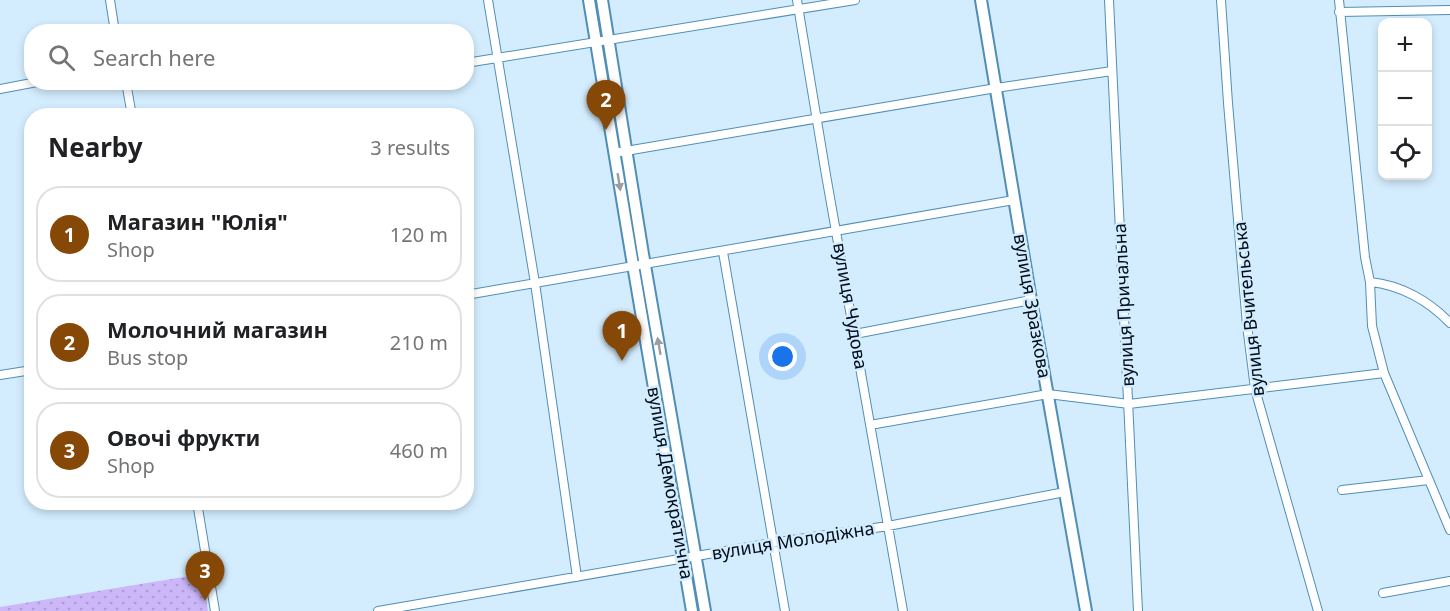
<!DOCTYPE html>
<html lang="en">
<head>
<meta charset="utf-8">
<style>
  body { margin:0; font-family:"Noto Sans",sans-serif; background:#f2f2f2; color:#202124 }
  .controls { position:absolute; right:18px; top:18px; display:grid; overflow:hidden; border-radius:12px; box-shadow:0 3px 9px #0003 }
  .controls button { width:54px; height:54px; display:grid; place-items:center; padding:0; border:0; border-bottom:2px solid #e0e0e0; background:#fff; color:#202124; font:30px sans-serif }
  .you { position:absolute; left:783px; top:357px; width:21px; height:21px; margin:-15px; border:4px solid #fff; border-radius:50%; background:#1a73e8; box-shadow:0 0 0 9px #1a73e833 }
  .badge { display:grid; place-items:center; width:39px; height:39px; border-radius:50%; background:#864806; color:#fff; font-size:20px; font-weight:700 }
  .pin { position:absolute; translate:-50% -50px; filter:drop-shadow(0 2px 3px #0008) }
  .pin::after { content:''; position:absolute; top:32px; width:21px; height:18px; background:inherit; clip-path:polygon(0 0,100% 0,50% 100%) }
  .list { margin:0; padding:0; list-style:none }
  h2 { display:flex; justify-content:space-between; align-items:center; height:78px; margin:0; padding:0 24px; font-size:26px }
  h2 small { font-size:20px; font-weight:400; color:#757577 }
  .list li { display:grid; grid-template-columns:39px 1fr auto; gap:18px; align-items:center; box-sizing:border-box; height:96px; margin:0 12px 12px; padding:0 12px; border:2px solid #e0e0e0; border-radius:24px }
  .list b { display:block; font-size:22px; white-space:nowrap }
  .list p { margin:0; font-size:20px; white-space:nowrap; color:#757577 }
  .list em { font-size:20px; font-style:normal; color:#757577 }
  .icon { flex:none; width:33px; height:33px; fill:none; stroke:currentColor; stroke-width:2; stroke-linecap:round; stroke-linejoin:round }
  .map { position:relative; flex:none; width:1450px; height:611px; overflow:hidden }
  .search { position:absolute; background:#fff; box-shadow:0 3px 9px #0003; left:24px; top:24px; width:450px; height:66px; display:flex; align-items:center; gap:15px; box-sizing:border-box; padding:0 21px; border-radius:24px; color:#757577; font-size:22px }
  .panel { position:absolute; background:#fff; box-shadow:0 3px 9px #0003; left:24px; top:108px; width:450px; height:402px; border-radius:24px }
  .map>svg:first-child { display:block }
  .park { fill:url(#park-dots) }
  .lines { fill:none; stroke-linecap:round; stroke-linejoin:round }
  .minor-casing { stroke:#508eb7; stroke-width:10 }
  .tertiary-casing { stroke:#508eb7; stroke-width:14 }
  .minor { stroke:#fff; stroke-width:8 }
  .tertiary { stroke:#fff; stroke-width:10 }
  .oneway { fill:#999ea4 }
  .labels { text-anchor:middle; stroke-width:5; stroke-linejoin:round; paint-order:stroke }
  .street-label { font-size:18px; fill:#000d1b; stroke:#d4edfe }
</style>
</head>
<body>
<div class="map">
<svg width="1450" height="611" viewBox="0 0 1450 611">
  <defs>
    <pattern id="park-dots" width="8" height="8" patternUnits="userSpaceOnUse" patternTransform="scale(1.5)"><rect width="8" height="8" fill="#ccb7f9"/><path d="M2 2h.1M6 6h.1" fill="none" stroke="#ad9cd5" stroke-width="1.8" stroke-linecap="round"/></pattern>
  </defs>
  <rect width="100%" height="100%" fill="#d4edfe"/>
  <path class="park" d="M202,574L208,611H0V607Z"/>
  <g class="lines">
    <defs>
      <path id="minor" d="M110,0L115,32
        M488,0L535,283L577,577
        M797,0L826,175L903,611
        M1109,0L1138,611
        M1221,0L1228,103L1247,325L1255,389L1318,611
        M1339,0L1365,257L1370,282L1372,326L1384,373L1450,530
        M1339,12L1450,10
        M346,32H347
        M466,63L855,0
        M126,82L132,116
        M0,89L37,82
        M614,153L996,88L1112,71
        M723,252L785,611
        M1370,282C1401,285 1429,301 1450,323
        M466,295L1014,200
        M855,334L1031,300
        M0,375L32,370
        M870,425L1048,394L1129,404L1384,373
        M1342,490L1429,480
        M197,502L215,611
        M1383,593L1450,581
        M378,611L772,543L888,526L1065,492"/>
      <path id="tertiary" d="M589,0L631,253L692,611
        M602,0L643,254L705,611
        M981,0L1031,300L1086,611"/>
    </defs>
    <use href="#minor" class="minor-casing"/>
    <use href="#tertiary" class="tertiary-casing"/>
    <use href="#minor" class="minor"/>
    <use href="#tertiary" class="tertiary"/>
  </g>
  <defs><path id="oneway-solid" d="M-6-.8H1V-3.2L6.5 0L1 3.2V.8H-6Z" transform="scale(1.5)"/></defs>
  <g class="oneway">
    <use href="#oneway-solid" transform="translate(619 182) rotate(81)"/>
    <use href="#oneway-solid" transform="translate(659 346) rotate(-100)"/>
  </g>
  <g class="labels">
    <g class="street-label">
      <text transform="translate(1124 305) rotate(-93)" y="6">вулиця Причальна</text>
      <text transform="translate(850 306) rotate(80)" y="6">вулиця Чудова</text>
      <text transform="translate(1032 306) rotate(80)" y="6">вулиця Зразкова</text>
      <text transform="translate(1249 309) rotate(-96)" y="6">вулиця Вчительська</text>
      <text transform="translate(670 483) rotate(80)" y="6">вулиця Демократична</text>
      <text transform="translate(793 541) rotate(-9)" y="6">вулиця Молодіжна</text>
    </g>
  </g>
</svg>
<div class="controls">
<button>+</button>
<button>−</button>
<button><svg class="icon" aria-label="locate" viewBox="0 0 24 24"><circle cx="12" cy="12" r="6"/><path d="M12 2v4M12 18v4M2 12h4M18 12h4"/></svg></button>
</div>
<div class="you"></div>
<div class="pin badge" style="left:622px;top:361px">1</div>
<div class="pin badge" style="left:606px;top:130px">2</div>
<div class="pin badge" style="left:205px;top:601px">3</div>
<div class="search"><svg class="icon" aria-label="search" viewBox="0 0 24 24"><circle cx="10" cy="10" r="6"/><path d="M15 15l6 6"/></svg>Search here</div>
<section class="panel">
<h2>Nearby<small>3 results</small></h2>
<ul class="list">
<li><span class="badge">1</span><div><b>Магазин &quot;Юлія&quot;</b><p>Shop</p></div><em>120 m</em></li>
<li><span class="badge">2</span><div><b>Молочний магазин</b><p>Bus stop</p></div><em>210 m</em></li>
<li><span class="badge">3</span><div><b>Овочі фрукти</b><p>Shop</p></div><em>460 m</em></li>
</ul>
</section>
</div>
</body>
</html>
